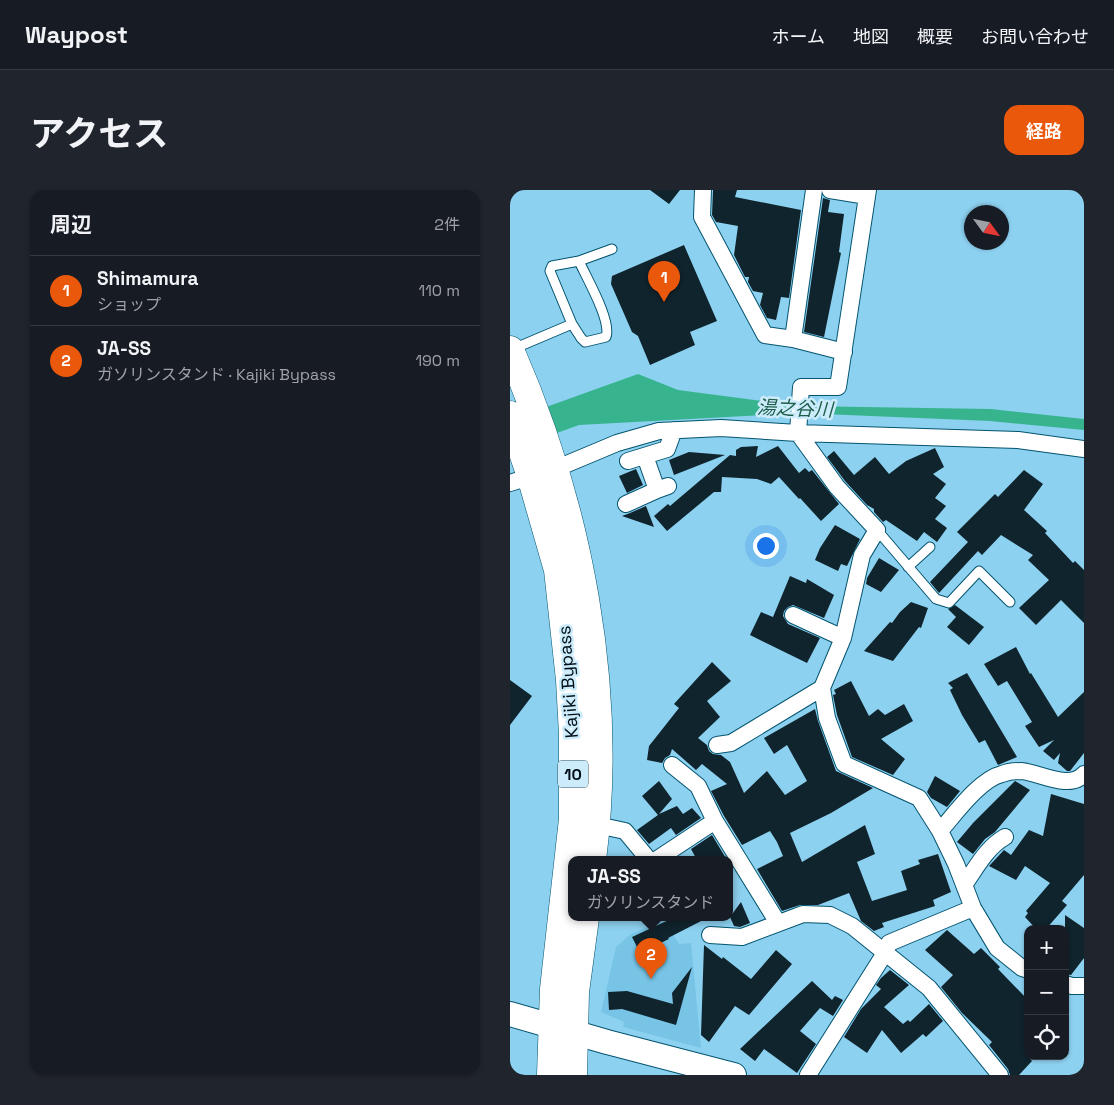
<!DOCTYPE html>
<html lang="ja">
<head>
<meta charset="utf-8">
<style>
  body { margin:0; font-family:"Space Grotesk","Noto Sans JP",sans-serif; background:#20242c; color:#f1f3f6 }
  .controls { position:absolute; right:15px; bottom:15px; display:grid; overflow:hidden; border-radius:10px; box-shadow:0 1px 4px #0004 }
  .controls button { width:45px; height:45px; display:grid; place-items:center; padding:0; border:0; border-bottom:1px solid #363941; background:#171b24; color:#f1f3f6; font:25px sans-serif }
  .compass { position:absolute; left:454px; top:15px; width:45px; height:45px; border-radius:50%; background:#171b24; box-shadow:0 1px 4px #0004; rotate:123deg }
  .you { position:absolute; left:255px; top:355px; width:18px; height:18px; margin:-12px; border:4px solid #fff; border-radius:50%; background:#1a73e8; box-shadow:0 0 0 8px #1a73e833 }
  .badge { display:grid; place-items:center; width:32px; height:32px; border-radius:50%; background:#ea580c; color:#fff; font-size:16px; font-weight:700 }
  .pin { position:absolute; translate:-50% -41px; filter:drop-shadow(0 1px 2px #0008) }
  .pin::after { content:''; position:absolute; top:26px; width:18px; height:15px; background:inherit; clip-path:polygon(0 0,100% 0,50% 100%) }
  .popup { position:absolute; left:58px; top:666px; width:165px; height:65px; box-sizing:border-box; display:grid; place-content:center; border-radius:10px; background:#171b24; filter:drop-shadow(0 1px 4px #0005); font-size:16px; white-space:nowrap; color:#9ea1a6 }
  .popup b { font-size:19px; color:#f1f3f6 }
  .popup::after { content:''; position:absolute; left:50%; top:100%; margin-left:-10px; border:10px solid transparent; border-top-color:#171b24 }
  .list { margin:0; padding:0; list-style:none }
  h2 { display:flex; justify-content:space-between; align-items:center; height:65px; margin:0; padding:0 20px; font-size:21px }
  h2 small { font-size:16px; font-weight:400; color:#9ea1a6 }
  .list li { display:grid; grid-template-columns:32px 1fr auto; gap:15px; align-items:center; box-sizing:border-box; height:70px; padding:0 20px; border-top:1px solid #363941 }
  .list b { display:block; font-size:19px; white-space:nowrap }
  .list p { margin:0; font-size:16px; white-space:nowrap; color:#9ea1a6 }
  .list em { font-size:16px; font-style:normal; color:#9ea1a6 }
  .icon { flex:none; width:28px; height:28px; fill:none; stroke:currentColor; stroke-width:2; stroke-linecap:round; stroke-linejoin:round }
  .map { position:relative; flex:none; width:574px; height:885px; overflow:hidden; border-radius:15px }
  header { display:flex; align-items:center; gap:30px; box-sizing:border-box; height:70px; padding:0 25px; background:#171b24; border-bottom:1px solid #363941 }
  header strong { font-size:24px }
  nav { display:flex; gap:28px; margin-inline-start:auto; font-size:18px }
  .intro { display:flex; align-items:center; justify-content:space-between; box-sizing:border-box; height:120px; padding:0 30px }
  h1 { margin:0; font-size:35px }
  .button { padding:12px 22px; border-radius:15px; background:#ea580c; color:#fff; font-size:18px; font-weight:700 }
  main { display:flex; gap:30px; padding:0 30px }
  aside { flex:1; background:#171b24; border-radius:15px; box-shadow:0 1px 4px #0004 }
  .map>svg:first-child { display:block }
  .built { fill:#78c4e6 }
  .water { fill:#37b48e }
  .building { fill:#10242d }
  .lines { fill:none; stroke-linecap:round; stroke-linejoin:round }
  .lane-casing { stroke:#03546f; stroke-width:11 }
  .street-casing { stroke:#03546f; stroke-width:18 }
  .secondary-casing { stroke:#03546f; stroke-width:26 }
  .highway-casing { stroke:#03546f; stroke-width:29 }
  .lane { stroke:#fff; stroke-width:9 }
  .street { stroke:#fff; stroke-width:16 }
  .secondary { stroke:#fff; stroke-width:24 }
  .highway { stroke:#fff; stroke-width:28 }
  .labels { text-anchor:middle; stroke-width:5; stroke-linejoin:round; paint-order:stroke }
  .shield { fill:#ccecfc; stroke:#3d515b; stroke-width:1 }
  .shield-label { font-size:16px; font-weight:bold; fill:#000e16 }
  .street-label { font-size:18px; fill:#000e16; stroke:#ccecfc }
  .water-label { font-size:19px; font-style:italic; fill:#1e5e4a; stroke:#ccecfc }
</style>
</head>
<body>
<header>
<strong>Waypost</strong>
<nav><a>ホーム</a><a>地図</a><a>概要</a><a>お問い合わせ</a></nav>
</header>
<div class="intro"><h1>アクセス</h1><a class="button">経路</a></div>
<main>
<aside>
<h2>周辺<small>2件</small></h2>
<ul class="list">
<li><span class="badge">1</span><div><b>Shimamura</b><p>ショップ</p></div><em>110 m</em></li>
<li><span class="badge">2</span><div><b>JA-SS</b><p>ガソリンスタンド · Kajiki Bypass</p></div><em>190 m</em></li>
</ul>
</aside>
<div class="map">
<svg width="574" height="885" viewBox="0 0 574 885">
  <rect width="100%" height="100%" fill="#8dd1f0"/>
  <path class="built" d="M154,730L169,754L181,753L191,858L113,837L114,832L91,822L106,757L121,744Z"/>
  <path class="water" d="M128,184L168,200L289,216L481,219L574,229V240L480,231L289,223L69,235L0,260V230Z"/>
  <path class="building" d="M140,0H170L159,14Z
    M203,0H227L225,7L291,20L279,108L271,107L266,130L257,128L250,115L253,103L243,101L238,92L239,87H235L224,65L228,36L206,32L202,25Z
    M313,8L320,10L318,22L334,24L329,62L331,63L314,147L294,142Z
    M174,55L207,131L180,142L185,155L140,175L128,146L122,142L101,94L102,86Z
    M248,256L246,267L268,256L289,283L295,278L299,282L302,280L329,314L311,331L290,308L289,309L269,287L261,294L247,289L212,287L211,302H204L157,341L144,326L158,314L160,316L220,265L226,266V260L231,257Z
    M425,258L434,277L423,284L436,294L425,308L436,316L425,329L437,338L427,352L414,342L407,351L376,330L373,332L364,322V319L357,315L335,291L317,267L324,261L344,285L365,267L379,284L396,271Z
    M179,262L215,265L164,285L159,270Z
    M126,279L133,295L117,303L109,286Z
    M514,280L533,294L514,320L537,341L535,343L563,373L565,371L574,380V433L551,410L526,435L509,418L539,390L518,370L523,365L491,345L472,365L468,361L429,403L420,392L458,352L447,342L485,304L488,307Z
    M136,316L144,337L112,326L120,323Z
    M325,335L350,349L337,376L331,374L328,381L305,370L310,358Z
    M369,368L389,380L371,402L356,394L357,388Z
    M280,386L296,393L297,389L324,405L314,428L283,415L278,417L274,421L273,426L278,434L310,448L297,473L240,445L251,422L263,427Z
    M401,412L418,418L411,438L409,437L383,471L354,461L380,432L382,433L390,422Z
    M445,415L474,437L459,455L437,437L446,427L438,419Z
    M506,457L520,484L521,483L548,527L574,502V563L560,581H557L548,573L550,563L544,570L533,561L544,550L529,557L515,536L522,532L497,491L488,496L474,474Z
    M202,472L221,491L197,511L210,527L188,548L197,555L199,561L203,564L211,565L220,572L234,603L257,581L275,605L297,591L277,555L264,564L254,548L305,519L308,531L326,581L363,598L321,623L280,643L292,672L355,635L365,664L347,672L362,711L397,700L391,681L410,674L408,670L428,664L441,702L423,710L425,716L372,733L374,737L364,741L351,731L339,703L308,715H290L272,721L247,679L273,666L267,652L260,641L232,655L214,626L201,601L217,594L192,574L186,580L162,559L160,565L155,568L152,573L137,570L139,556L169,518L164,514Z
    M457,483L507,567L488,575L475,550L469,553L452,525L440,500L443,498L438,493Z
    M0,490L22,506L0,535Z
    M341,491L359,526L368,519L375,525L394,514L403,531L371,549L395,569L383,585L342,567L327,525L323,505L326,504L324,500Z
    M425,586L450,601L437,617L421,608L417,602Z
    M149,591L162,609L149,624L167,616L173,624L182,618L191,628L166,645L161,638L139,654L127,640L148,625L132,606Z
    M505,591L520,600L485,642L475,649L463,664L447,652L463,633Z
    M541,604L574,614V685L552,711L557,715L536,739H526L515,727L518,723L516,721L540,693L515,676L506,690L479,676L494,660L501,665L519,640L533,646Z
    M202,645L217,670H187L181,659Z
    M231,712L240,733L230,737L224,736L220,727Z
    M555,725L574,738V768L561,785L555,784Z
    M163,728H197L158,748L159,749L130,763L122,747Z
    M437,740L464,764L471,758L490,777L488,779L518,810V866L522,871L509,885H500L498,879L479,855L482,852L452,823L431,797L443,785L415,760Z
    M194,755L212,769L213,767L241,789L266,760L282,774L239,825L225,816L199,852L191,845Z
    M182,777L166,835L112,819L99,820L98,802L117,801L163,814L162,803Z
    M380,780L399,795L374,817L393,834L398,830L400,832L419,814L433,831L416,847L413,844L391,863L372,840L357,863L334,847L351,819L371,799L366,795L371,788Z
    M302,791L322,810L325,806L333,810L323,826L310,818L290,841L306,854L287,883L254,859L245,871L230,859Z"/>
  <g class="lines">
    <defs>
      <path id="lane" d="M62,134L71,148L75,152L96,147C102,131 76,87 69,71
        M3,159L62,134L40,81L42,76L69,71L102,59
        M367,340L426,409L439,413L469,381L500,412
        M398,377L420,357"/>
      <path id="street" d="M193,0L192,27L255,145L283,149L334,162
        M320,0L357,6
        M358,0L328,197H291L288,243L327,297L367,340L352,365L333,448L312,498L317,528L334,574L409,608L430,641L446,674L463,718L487,758L512,778L518,780
        M283,149L304,0
        M135,266L147,300L158,296
        M118,271L157,259L164,240
        M0,293L45,279L107,253L149,241L211,238L288,243L508,250L574,259
        M116,314L147,300
        M283,425L333,448
        M207,555L221,553L312,498
        M205,631L268,733
        M87,635L115,641L139,670
        M430,641C445,624 470,589 492,584C497,582 506,581 511,581C529,582 559,601 574,584
        M146,670L205,631L188,596L162,575
        M454,695C466,678 477,657 495,647
        M200,745L232,747L293,724L320,725L342,736L419,798L490,885
        M555,794L562,796H574
        M298,885L375,763L379,753L463,718"/>
      <path id="secondary" d="M0,824L97,852L224,885"/>
      <path id="highway" d="M0,160C69,317 104,499 82,670
        M0,225L21,286L48,380L60,490L63,544V629L44,799L41,885
        M63,885L65,802L75,728"/>
    </defs>
    <use href="#lane" class="lane-casing"/>
    <use href="#street" class="street-casing"/>
    <use href="#secondary" class="secondary-casing"/>
    <use href="#highway" class="highway-casing"/>
    <use href="#lane" class="lane"/>
    <use href="#street" class="street"/>
    <use href="#secondary" class="secondary"/>
    <use href="#highway" class="highway"/>
  </g>
  <g class="labels">
    <rect class="shield" x="48" y="570.5" width="30" height="27" rx="4"/>
    <g class="shield-label">
      <text x="63" y="590">10</text>
    </g>
    <g class="street-label">
      <text transform="translate(58 492) rotate(-94)" y="6">Kajiki Bypass</text>
    </g>
    <g class="water-label">
      <text transform="translate(285 218) rotate(2)" y="7">湯之谷川</text>
    </g>
  </g>
</svg>
<div class="controls">
<button>+</button>
<button>−</button>
<button><svg class="icon" aria-label="locate" viewBox="0 0 24 24"><circle cx="12" cy="12" r="6"/><path d="M12 2v4M12 18v4M2 12h4M18 12h4"/></svg></button>
</div>
<svg class="compass" viewBox="-18 -18 36 36"><path d="M0-13l5 13h-10z" fill="#e53935"/><path d="M0 13l5-13h-10z" fill="#9ea1a6"/></svg>
<div class="you"></div>
<div class="pin badge" style="left:154px;top:112px">1</div>
<div class="pin badge" style="left:141px;top:789px">2</div>
<div class="popup"><b>JA-SS</b>ガソリンスタンド</div>
</div>
</main>
</body>
</html>
